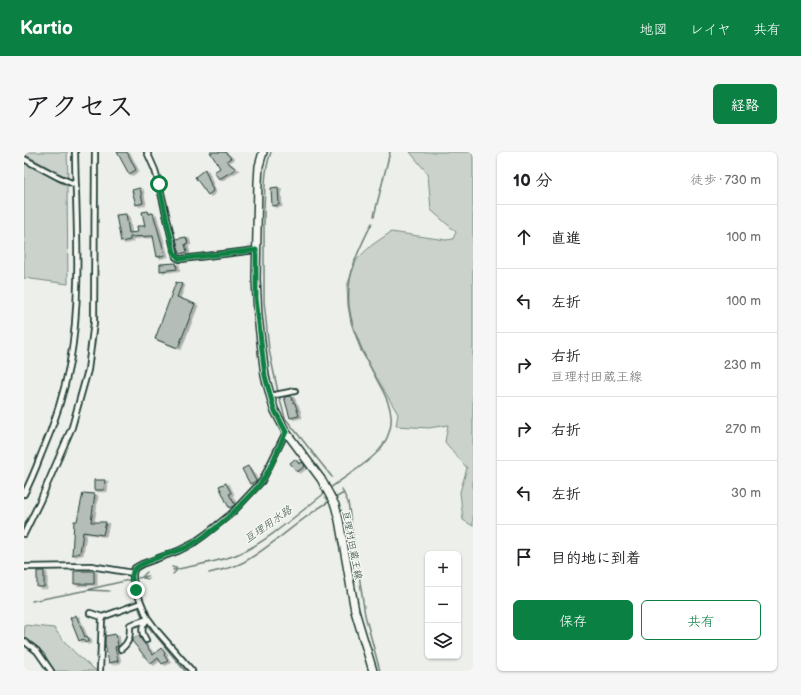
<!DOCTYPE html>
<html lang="ja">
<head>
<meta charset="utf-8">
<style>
  body { margin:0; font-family:"Balsamiq Sans","Klee One",sans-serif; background:#f6f6f6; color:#202124 }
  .controls { position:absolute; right:12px; bottom:12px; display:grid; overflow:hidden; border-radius:6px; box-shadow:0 1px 3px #0004 }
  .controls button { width:36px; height:36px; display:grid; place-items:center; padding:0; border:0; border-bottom:1px solid #e0e0e0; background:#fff; color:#202124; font:20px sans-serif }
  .stop { position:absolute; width:12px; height:12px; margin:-9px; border:3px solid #0b8043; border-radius:50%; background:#fff }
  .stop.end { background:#0b8043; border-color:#fff; box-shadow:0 1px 4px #0008 }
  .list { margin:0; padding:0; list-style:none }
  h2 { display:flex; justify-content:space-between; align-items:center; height:52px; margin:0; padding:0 16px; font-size:17px }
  h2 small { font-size:13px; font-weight:400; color:#757577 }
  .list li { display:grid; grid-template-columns:26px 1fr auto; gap:12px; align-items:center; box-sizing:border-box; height:64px; padding:0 16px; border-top:1px solid #e0e0e0 }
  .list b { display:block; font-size:15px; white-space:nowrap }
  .list p { margin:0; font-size:13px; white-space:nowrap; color:#757577 }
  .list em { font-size:13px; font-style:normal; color:#757577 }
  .actions { display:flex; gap:8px; padding:12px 16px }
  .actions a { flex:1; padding:9px 0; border:1px solid #0b8043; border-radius:6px; text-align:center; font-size:14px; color:#0b8043 }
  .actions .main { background:#0b8043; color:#fff }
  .icon { flex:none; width:22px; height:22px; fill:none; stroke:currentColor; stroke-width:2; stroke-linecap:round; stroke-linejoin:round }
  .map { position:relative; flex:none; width:449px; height:519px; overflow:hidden; border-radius:6px }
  header { display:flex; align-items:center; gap:24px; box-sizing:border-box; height:56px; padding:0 20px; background:#0b8043; color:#fff }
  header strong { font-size:19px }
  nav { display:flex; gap:22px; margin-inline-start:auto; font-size:14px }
  .intro { display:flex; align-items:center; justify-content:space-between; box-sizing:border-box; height:96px; padding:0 24px }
  h1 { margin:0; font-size:28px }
  .button { padding:10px 18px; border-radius:6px; background:#0b8043; color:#fff; font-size:14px; font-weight:700 }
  main { display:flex; gap:24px; padding:0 24px }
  aside { flex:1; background:#fff; border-radius:6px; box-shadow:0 1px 3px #0004 }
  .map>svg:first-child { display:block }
  .green { fill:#cbd2cc; stroke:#758880 }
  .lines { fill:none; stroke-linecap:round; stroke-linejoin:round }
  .stream { stroke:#6c7e77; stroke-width:1.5 }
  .building { fill:#b4bdb8; stroke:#1f3d34; filter:url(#shadow) }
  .street-casing { stroke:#1f3d34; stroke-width:8 }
  .primary-casing { stroke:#1f3d34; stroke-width:10 }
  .street { stroke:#f6f6f2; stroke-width:4.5 }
  .primary { stroke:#f6f6f2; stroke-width:7 }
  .route { stroke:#0b8043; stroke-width:5 }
  .labels { text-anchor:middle; stroke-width:3; stroke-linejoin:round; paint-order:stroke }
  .street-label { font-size:10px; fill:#1f3d34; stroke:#f6f6f2 }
  .water-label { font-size:11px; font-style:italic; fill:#3f5850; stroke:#f6f6f2 }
</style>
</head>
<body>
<header>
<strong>Kartio</strong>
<nav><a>地図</a><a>レイヤ</a><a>共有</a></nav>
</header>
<div class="intro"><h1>アクセス</h1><a class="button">経路</a></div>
<main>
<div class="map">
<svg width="449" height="519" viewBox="0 0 449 519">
  <defs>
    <filter id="shadow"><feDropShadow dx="3" dy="1.5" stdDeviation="0" flood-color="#0004"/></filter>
  </defs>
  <rect width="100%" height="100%" fill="#edefea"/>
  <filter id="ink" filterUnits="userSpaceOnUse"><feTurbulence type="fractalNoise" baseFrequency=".025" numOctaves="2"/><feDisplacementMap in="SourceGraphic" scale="8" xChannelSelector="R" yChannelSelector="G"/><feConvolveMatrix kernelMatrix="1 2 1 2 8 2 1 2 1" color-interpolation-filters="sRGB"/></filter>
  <g filter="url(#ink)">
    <path class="green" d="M0,0H43L44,26L0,2Z
      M386,0H449V374L439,368L436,340L443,316L421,290L424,273L405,276L372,274L374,262L337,199L327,171L324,154L323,134L333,107L348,93L367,80L422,88L429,87L432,80L407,58L404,22Z
      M0,11L43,34L44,132L0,126Z
      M1,473L30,476C43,494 55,506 73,519H30L20,501L0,485Z"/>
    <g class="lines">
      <path class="stream" d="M240,57C241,38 240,18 247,0
        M240,59V149L245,198L254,240
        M350,64L366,0
        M255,244L261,266L308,325
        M305,337C319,326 351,307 359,293C364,285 368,274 367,264C366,251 359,239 353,228C341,205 328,180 325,154C322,122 334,99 348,71
        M318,338L324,350L331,398
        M311,346L320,341
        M332,403L341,463L356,519
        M148,415L155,417
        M149,418C171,413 196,410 217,401C245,388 276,360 301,341
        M185,421C197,418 209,416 220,410C250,393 275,367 306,349
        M149,422L153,418
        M119,424L123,420
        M114,426L124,424
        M119,426L125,427
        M66,437L105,428
        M8,449L64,438L85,439
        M115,457L119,467
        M123,473L161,519"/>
    </g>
    <path class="building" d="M93,0H103L112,18L105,22Z
      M186,0H201L207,6L202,9L212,17L195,27L190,20L196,16Z
      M181,17L189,39L184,43L171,25Z
      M254,35L255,53L248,54L247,36Z
      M116,36L119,51L112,53L108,38Z
      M124,59L125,62L129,61L141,103L133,105L129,84L106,85V88L97,90L92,63L102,62L105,81L114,80L113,74H121L118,60Z
      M162,85L164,91L161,92L163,100L156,102L152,87Z
      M152,111L153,117L136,119V112Z
      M152,130L158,132L153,145L171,152L154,196L131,187Z
      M267,244L270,251H271L275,264L266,266L260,245Z
      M271,307L275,312L278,310L281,314L273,320L266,311Z
      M224,314L232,329L226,332L218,317Z
      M70,328H81L80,338H70Z
      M202,331L207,341L205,342L211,353L205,356L195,334Z
      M59,341L71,342L67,370H82L79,383L59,380L56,401L48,403L50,369H53Z
      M13,419H20V435H13Z
      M50,419H70V432H50Z
      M52,463L61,485L63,484L65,489L61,491L59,487L55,489L46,466Z
      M92,482L94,494L91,495L94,509L85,511L81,492V484Z
      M114,483L129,503L137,496L141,501L140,503L144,509L138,512L134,506L127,512L108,489L109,487Z"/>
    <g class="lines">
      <defs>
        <path id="street" d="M123,0L131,18L135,32L152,105L155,107H158L232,98
          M0,7L34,25L52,33
          M246,244L271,239
          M0,342C7,329 12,316 17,303C30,273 40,242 46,210C58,144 52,67 51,0
          M0,382L16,349L48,275L64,218L70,170L71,0
          M0,415L67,414L109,421
          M66,461L78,465
          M122,488C117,480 117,475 123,468
          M0,489L13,499L27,519
          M97,497C106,490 106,484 106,473L124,467
          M76,519L78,465L117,451
          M168,519L134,480L123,465L112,438L109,428V421L111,416L118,412L154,399L168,392L182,382L208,361L238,329L262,280"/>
        <path id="primary" d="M239,0L235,14L234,30L232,127L234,164L241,224L250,257L262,280L297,327L311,353L315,368L331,459L349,519"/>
      </defs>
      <use href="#street" class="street-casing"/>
      <use href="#primary" class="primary-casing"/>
      <use href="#street" class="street"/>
      <use href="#primary" class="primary"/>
    </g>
  </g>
  <g class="lines" filter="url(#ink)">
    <path class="route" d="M112,438C109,431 105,422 112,416C121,408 150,401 163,395C187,382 208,363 226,343C230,339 235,334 238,329C248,315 254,296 262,280L250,257L241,224L232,146V98L155,107L150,100L135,32"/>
  </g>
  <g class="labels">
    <g class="street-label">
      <text transform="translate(329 393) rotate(79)" y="4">亘理村田蔵王線</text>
    </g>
    <g class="water-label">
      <text transform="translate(244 372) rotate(-35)" y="4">亘理用水路</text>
    </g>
  </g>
</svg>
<div class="controls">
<button>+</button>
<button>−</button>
<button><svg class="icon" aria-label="layers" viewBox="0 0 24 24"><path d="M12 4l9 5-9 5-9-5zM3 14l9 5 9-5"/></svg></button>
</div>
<div class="stop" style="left:135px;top:32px"></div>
<div class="stop end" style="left:112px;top:438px"></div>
</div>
<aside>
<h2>10 分<small>徒歩 · 730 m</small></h2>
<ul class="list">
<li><svg class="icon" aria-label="ahead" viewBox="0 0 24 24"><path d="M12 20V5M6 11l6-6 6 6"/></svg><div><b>直進</b></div><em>100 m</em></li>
<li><svg class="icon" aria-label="left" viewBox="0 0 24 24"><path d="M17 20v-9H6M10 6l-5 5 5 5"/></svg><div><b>左折</b></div><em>100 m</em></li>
<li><svg class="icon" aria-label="right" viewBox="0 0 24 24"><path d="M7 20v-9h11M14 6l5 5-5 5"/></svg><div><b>右折</b><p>亘理村田蔵王線</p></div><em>230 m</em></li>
<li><svg class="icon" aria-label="right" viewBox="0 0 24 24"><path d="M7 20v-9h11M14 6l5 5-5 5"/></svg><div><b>右折</b></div><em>270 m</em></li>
<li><svg class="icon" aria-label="left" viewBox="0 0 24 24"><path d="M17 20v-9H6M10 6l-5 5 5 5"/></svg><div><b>左折</b></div><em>30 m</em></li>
<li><svg class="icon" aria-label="arrive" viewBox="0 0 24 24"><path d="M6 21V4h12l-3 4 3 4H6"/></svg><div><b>目的地に到着</b></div></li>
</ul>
<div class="actions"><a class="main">保存</a><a>共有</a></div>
</aside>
</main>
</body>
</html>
